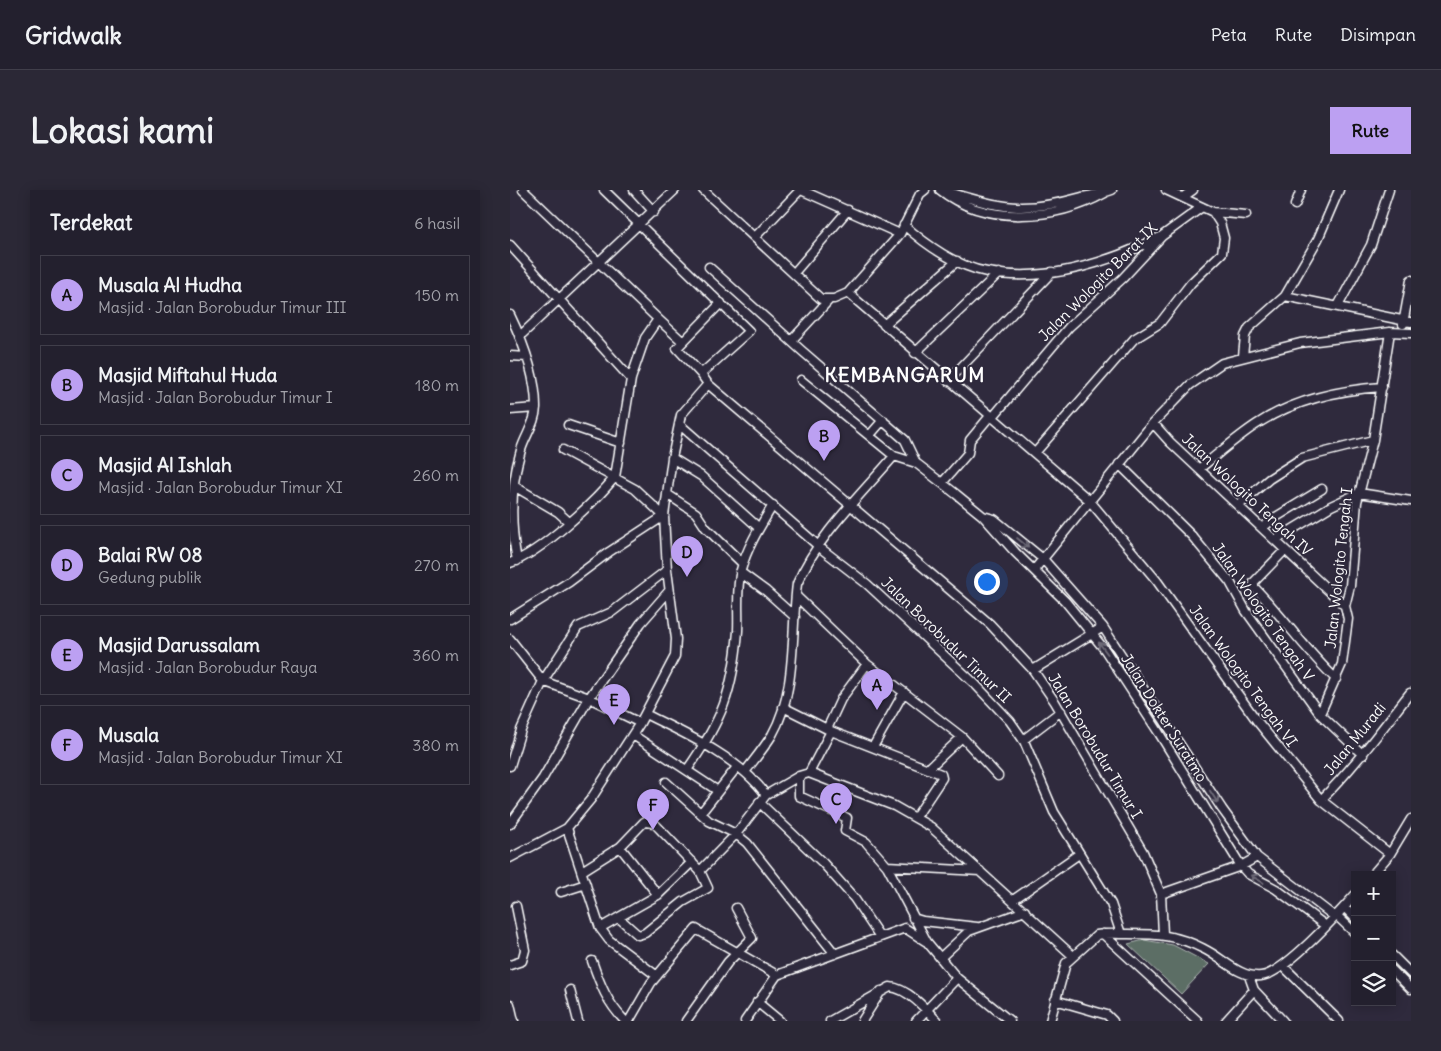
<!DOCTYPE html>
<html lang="id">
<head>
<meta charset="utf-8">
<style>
  body { margin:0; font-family:Delius,sans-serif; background:#2b2836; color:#f1f3f6 }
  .controls { position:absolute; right:15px; bottom:15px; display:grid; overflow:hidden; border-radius:0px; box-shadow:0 2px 12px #0003 }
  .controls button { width:45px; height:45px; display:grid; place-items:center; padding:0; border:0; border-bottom:1px solid #403e4a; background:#23202e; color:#f1f3f6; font:25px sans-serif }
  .you { position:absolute; left:476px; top:391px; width:18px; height:18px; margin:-12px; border:4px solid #fff; border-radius:50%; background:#1a73e8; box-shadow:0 0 0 8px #1a73e833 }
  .badge { display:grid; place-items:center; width:32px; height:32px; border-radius:50%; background:#bca0f2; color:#111; font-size:16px; font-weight:700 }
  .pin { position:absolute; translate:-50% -41px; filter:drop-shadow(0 1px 2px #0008) }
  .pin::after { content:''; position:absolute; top:26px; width:18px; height:15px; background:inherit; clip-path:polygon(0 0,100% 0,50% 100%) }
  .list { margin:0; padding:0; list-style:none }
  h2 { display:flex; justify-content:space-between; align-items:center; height:65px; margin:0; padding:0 20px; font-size:21px }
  h2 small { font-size:16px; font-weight:400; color:#a3a3aa }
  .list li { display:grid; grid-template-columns:32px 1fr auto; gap:15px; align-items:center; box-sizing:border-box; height:80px; margin:0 10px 10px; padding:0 10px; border:1px solid #403e4a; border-radius:0px }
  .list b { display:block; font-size:19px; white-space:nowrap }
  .list p { margin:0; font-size:16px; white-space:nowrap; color:#a3a3aa }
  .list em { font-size:16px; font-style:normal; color:#a3a3aa }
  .icon { flex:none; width:28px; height:28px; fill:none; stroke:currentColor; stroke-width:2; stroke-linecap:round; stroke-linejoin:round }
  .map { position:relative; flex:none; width:901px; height:831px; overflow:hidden; border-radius:0px }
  header { display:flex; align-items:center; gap:30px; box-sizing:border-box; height:70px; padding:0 25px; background:#23202e; border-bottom:1px solid #403e4a }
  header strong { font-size:24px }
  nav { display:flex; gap:28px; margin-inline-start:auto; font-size:18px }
  .intro { display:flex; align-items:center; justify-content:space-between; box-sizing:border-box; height:120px; padding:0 30px }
  h1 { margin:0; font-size:35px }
  .button { padding:12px 22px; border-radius:0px; background:#bca0f2; color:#111; font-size:18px; font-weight:700 }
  main { display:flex; gap:30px; padding:0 30px }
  aside { flex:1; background:#23202e; border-radius:0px; box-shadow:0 2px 12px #0003 }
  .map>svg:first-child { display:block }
  .green { fill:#5c6e65; stroke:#aeb6b2 }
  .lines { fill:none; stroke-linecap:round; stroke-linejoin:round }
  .minor-casing { stroke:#fff; stroke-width:11 }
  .minor { stroke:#2f2a3d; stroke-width:8 }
  .oneway { stroke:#6d6a77 }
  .labels { text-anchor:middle; stroke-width:4; stroke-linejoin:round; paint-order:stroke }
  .street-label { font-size:15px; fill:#fff; stroke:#2f2a3d }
  .district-label { font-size:20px; font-weight:bold; letter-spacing:1px; fill:#fff; stroke:#2f2a3d }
</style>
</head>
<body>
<header>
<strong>Gridwalk</strong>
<nav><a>Peta</a><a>Rute</a><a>Disimpan</a></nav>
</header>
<div class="intro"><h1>Lokasi kami</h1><a class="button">Rute</a></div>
<main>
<aside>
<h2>Terdekat<small>6 hasil</small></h2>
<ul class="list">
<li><span class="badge">A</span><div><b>Musala Al Hudha</b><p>Masjid · Jalan Borobudur Timur III</p></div><em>150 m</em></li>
<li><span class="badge">B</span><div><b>Masjid Miftahul Huda</b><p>Masjid · Jalan Borobudur Timur I</p></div><em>180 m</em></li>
<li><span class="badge">C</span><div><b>Masjid Al Ishlah</b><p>Masjid · Jalan Borobudur Timur XI</p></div><em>260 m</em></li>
<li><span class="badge">D</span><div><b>Balai RW 08</b><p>Gedung publik</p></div><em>270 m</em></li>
<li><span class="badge">E</span><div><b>Masjid Darussalam</b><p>Masjid · Jalan Borobudur Raya</p></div><em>360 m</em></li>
<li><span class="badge">F</span><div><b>Musala</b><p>Masjid · Jalan Borobudur Timur XI</p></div><em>380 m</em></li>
</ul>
</aside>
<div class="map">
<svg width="901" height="831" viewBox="0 0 901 831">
  <rect width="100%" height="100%" fill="#2f2a3d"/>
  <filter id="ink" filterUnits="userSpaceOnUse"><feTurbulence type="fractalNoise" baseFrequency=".02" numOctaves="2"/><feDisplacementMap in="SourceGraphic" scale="10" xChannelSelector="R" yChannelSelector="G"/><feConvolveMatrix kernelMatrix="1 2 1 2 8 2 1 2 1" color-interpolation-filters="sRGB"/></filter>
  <g filter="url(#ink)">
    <path class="green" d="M634,750L663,755L699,774L671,804L618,754Z"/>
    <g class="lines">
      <defs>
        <path id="minor" d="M13,0L148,129L135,148L121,189L105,287
          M94,0L239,141L191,184L198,194L480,434L523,480L545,512L633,662L651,704L653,744
          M124,0L144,22
          M193,0L311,109H324L338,103L384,51L390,44L410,4L415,0
          M291,0L390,44
          M430,0C475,36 547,30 595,3
          M656,0L703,22L736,25
          M436,1C492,19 515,23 572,7C582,5 592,4 602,0
          M673,7L683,0
          M785,15L791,0
          M394,35C416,55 448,77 477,82C534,93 597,73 648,48
          M245,47L290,0
          M0,55L121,189
          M199,77L291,160L395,250L406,273
          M284,83L338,20
          M338,103L579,310L647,391L747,531L811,610L880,664
          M775,106L901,132
          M828,116L861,55L879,0
          M0,125C13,152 26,186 26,217C26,232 15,246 11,260C0,297 0,333 7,371
          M148,129L172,151
          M893,134L901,90
          M374,135L447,71
          M10,146L165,0
          M281,151L319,110
          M405,163L489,83
          M0,166L17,167
          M733,166L735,146L739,138L775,106L808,49L829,0
          M191,184L167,158L211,113
          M291,190L384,266L406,273L446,304L473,326L505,362L555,411L595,460L649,543L731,676L738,684L766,699L816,736
          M438,191L542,82
          M0,220L26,218
          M482,228L559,137L613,88L652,46L692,17
          M643,233L660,252L835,416
          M169,234L313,360L357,394L465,494L500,531L514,551L544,622L601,714L611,744
          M58,235L111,253
          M360,245L373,230
          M53,260L125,299L154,326
          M525,263L624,149L650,133L681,93L712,63L714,48L710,33L703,22
          M162,268L191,286L249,338
          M609,274L682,346L720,392L736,421L810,524L853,565
          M689,279C708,264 727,247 747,234C784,210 828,200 872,197
          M432,293L458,263L460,250L480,226
          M4,296L48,322L59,332
          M157,304L186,323L196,338L233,374
          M728,316L759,289L792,268L863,250
          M473,326L484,329L533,369L593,437L712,619L747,667L825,727
          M752,338L766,327L812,299
          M765,350L821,316L849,303L901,311
          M775,360L744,392V397C773,427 796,461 826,489
          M0,373C30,363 85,312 105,287
          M524,380L643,233L680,195L712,173L790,153L880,142L901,143
          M230,382L256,401L285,427
          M286,406L357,474L452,547L488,586
          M0,429L59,392L99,362L154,326
          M0,449L33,491L79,508L130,533
          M523,480L593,437
          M273,517L321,541L431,584L432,588L406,627
          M135,524C174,543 230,568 256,605
          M810,524L832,474L838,429L835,416L840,396L847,312L863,250L880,142
          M317,539L331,509L357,474
          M123,545L208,601
          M513,550L551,521
          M363,557L394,502
          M0,576L11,540L33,491L68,437L102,422L157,380
          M419,578L452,547
          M177,580C212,530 223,502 228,441C229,422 226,399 231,380C237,357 251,335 263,315
          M235,582C244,570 254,558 262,545C287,502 281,441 287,394C308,345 350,306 384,266
          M299,583L321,541
          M289,586V606L337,628L335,641L356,652L377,676L417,752L447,788L500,831
          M156,592L199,631L226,644L237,653L325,764
          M811,610C844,577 871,540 900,503
          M249,612L313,673L344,708L370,747
          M191,623L227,577
          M0,634L33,588L79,508L131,433L159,401
          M57,638L90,738L99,750L147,786
          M110,657L148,705
          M0,668L57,638L81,609L130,533L165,466L166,449L157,380L154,326L162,268L171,225L198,194
          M377,676L470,681
          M72,681L110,657L134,632L144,633L190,681L198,698L173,712L135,743L128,745L109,728
          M190,681L226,644L256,605L289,586L299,583L384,616L421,637L563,766
          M862,685L880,664L901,629
          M51,702L76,694
          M651,704L731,676L747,667
          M503,710L569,664
          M834,717L845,728
          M826,725L845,743
          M403,728L413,731L467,737
          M90,738L148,705L182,672
          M593,744L688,831
          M882,765L901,784
          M430,768L459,741L515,721
          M82,771C90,794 97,813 115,831
          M0,775L12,771L15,760L6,716
          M773,776L829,831
          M882,780L901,799
          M739,786L744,800L773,831
          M60,800L68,831
          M545,810L597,825L603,831
          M247,812L270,831
          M0,814L4,831
          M119,831L141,793L186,739L267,785
          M176,831L218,772L242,748L226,718
          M235,831L267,785L395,738L415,751
          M320,831L380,797C397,798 416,819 427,831
          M352,831L371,801
          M406,831L447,788
          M540,831L556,773L587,745C597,743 608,744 618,744C648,744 667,745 694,759C713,768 729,788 751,786C774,784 829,723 845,705
          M716,831L744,800"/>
      </defs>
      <use href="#minor" class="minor-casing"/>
      <use href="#minor" class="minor"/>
    </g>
    <defs><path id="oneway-shaft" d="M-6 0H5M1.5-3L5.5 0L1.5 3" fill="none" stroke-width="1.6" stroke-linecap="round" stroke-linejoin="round" transform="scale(1.25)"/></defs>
    <g class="oneway">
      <use href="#oneway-shaft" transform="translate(513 353) rotate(40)"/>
      <use href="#oneway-shaft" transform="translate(593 458) rotate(-127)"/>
      <use href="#oneway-shaft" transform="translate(704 607) rotate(57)"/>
      <use href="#oneway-shaft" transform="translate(747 689) rotate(-149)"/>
    </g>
  </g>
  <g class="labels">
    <g class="street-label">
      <text transform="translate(588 92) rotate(-45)" y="5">Jalan Wologito Barat IX</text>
      <text transform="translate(737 305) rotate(43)" y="5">Jalan Wologito Tengah IV</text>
      <text transform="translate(829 378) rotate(-84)" y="5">Jalan Wologito Tengah I</text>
      <text transform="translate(753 422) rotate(55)" y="5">Jalan Wologito Tengah V</text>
      <text transform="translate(436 450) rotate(44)" y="5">Jalan Borobudur Timur II</text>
      <text transform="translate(733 486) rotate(54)" y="5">Jalan Wologito Tengah VI</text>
      <text transform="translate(654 528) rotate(58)" y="5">Jalan Dokter Suratmo</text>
      <text transform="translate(845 549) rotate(-51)" y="5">Jalan Muradi</text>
      <text transform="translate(585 556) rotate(59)" y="5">Jalan Borobudur Timur I</text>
    </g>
    <g class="district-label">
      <text x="395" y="192">KEMBANGARUM</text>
    </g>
  </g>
</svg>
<div class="controls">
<button>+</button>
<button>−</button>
<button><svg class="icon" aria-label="layers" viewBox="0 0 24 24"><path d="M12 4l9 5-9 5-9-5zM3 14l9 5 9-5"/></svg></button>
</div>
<div class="you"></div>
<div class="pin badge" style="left:367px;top:520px">A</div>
<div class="pin badge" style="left:314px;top:271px">B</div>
<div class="pin badge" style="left:326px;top:634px">C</div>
<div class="pin badge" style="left:177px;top:387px">D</div>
<div class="pin badge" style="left:104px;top:535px">E</div>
<div class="pin badge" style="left:143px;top:640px">F</div>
</div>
</main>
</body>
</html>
